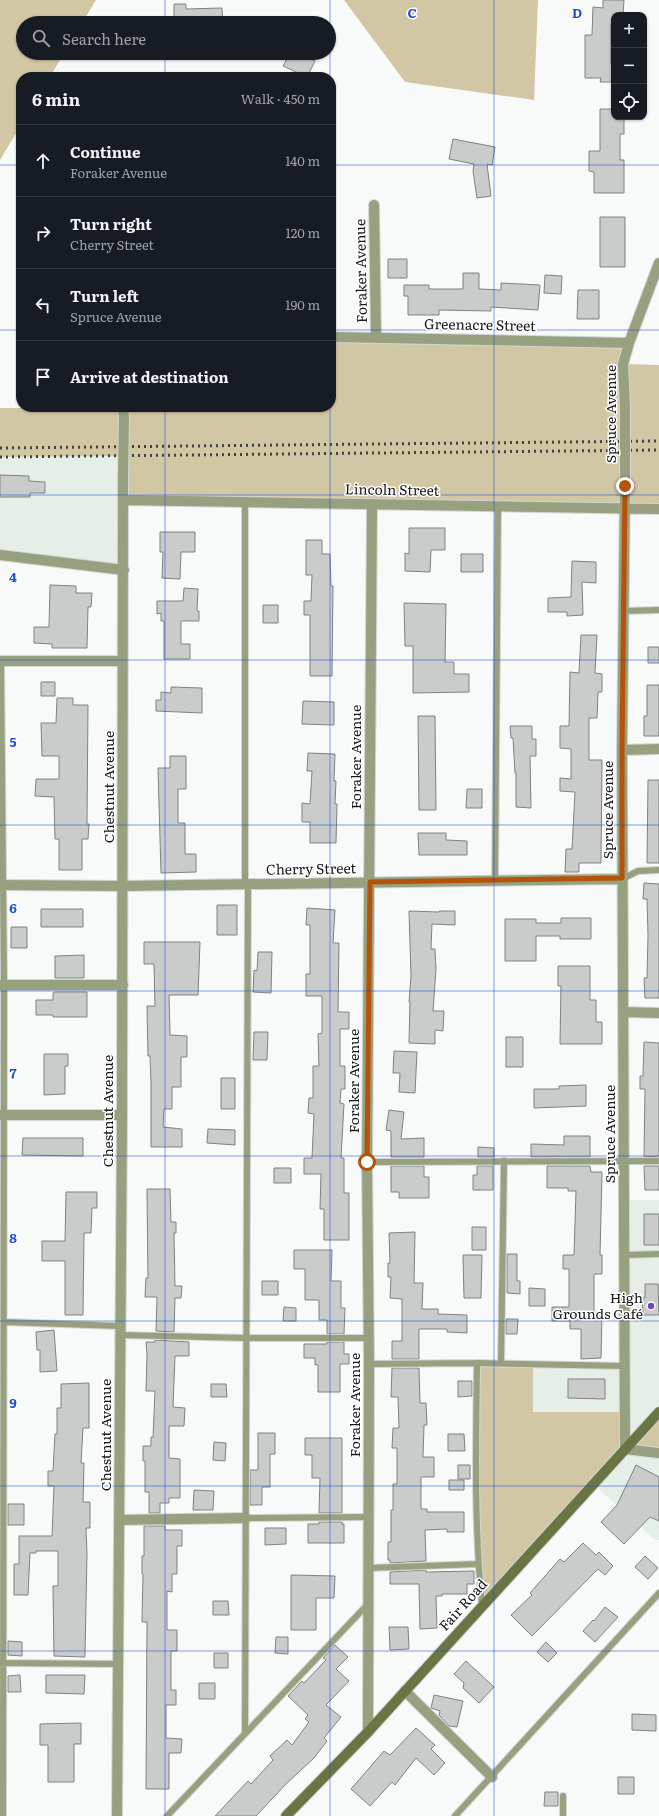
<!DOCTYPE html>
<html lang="en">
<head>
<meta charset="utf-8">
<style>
  body { margin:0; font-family:Literata,serif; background:#20242c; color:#f1f3f6 }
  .controls { position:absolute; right:12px; top:12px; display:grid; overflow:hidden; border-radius:8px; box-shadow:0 1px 3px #0004 }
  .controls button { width:36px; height:36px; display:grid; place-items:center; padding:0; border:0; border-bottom:1px solid #363941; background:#171b24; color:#f1f3f6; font:20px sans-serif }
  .stop { position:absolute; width:12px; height:12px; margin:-9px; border:3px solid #b45309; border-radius:50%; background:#fff }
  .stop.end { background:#b45309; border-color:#fff; box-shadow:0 1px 4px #0008 }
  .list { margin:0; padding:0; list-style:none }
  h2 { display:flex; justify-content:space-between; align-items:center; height:52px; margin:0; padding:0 16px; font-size:17px }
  h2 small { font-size:13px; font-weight:400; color:#9ea1a6 }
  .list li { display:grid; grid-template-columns:26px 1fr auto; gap:12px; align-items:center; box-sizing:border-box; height:72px; padding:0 16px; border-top:1px solid #363941 }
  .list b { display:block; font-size:15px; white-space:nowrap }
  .list p { margin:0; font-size:13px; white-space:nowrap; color:#9ea1a6 }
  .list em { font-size:13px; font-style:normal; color:#9ea1a6 }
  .icon { flex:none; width:22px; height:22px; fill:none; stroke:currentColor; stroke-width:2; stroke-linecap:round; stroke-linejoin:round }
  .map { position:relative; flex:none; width:659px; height:1816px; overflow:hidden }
  .search { position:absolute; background:#171b24; box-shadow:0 1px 3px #0004; left:16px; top:16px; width:320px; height:44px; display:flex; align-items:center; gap:10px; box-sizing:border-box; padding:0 14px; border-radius:22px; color:#9ea1a6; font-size:15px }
  .panel { position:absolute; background:#171b24; box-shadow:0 1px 3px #0004; left:16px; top:72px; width:320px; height:340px; border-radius:16px }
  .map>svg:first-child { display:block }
  .built { fill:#e6efe7 }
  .green { fill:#d2c7a5 }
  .building { fill:#c9cccb; stroke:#7e8281 }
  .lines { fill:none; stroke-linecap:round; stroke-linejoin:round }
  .service-casing { stroke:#d3d6d4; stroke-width:8 }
  .minor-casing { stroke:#d3d6d4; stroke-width:12 }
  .secondary-casing { stroke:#d3d6d4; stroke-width:12 }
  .service { stroke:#97a07f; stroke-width:6 }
  .minor { stroke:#97a07f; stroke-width:10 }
  .secondary { stroke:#697543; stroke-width:10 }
  .rail { stroke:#414341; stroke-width:3; stroke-dasharray:2 4; stroke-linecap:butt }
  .minor-bridge-casing { stroke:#d3d6d4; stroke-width:12; stroke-linecap:butt }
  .minor-bridge { stroke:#97a07f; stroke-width:10 }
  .route { stroke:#b45309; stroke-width:5 }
  .grid { fill:none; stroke:#1d4ed8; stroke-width:1; stroke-opacity:0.55 }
  .poi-dot { fill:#6e48c1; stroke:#fff; stroke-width:1.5 }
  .labels { text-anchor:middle; stroke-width:3; stroke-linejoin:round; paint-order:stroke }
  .street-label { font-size:14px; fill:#171817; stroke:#fff }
  .poi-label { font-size:14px; fill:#171817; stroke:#fff; text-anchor:end }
  .grid-label { font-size:13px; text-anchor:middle; font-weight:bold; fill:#1d4ed8; stroke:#fff; stroke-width:3; stroke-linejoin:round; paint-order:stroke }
</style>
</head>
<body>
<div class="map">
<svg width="659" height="1816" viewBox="0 0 659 1816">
  <rect width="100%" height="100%" fill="#f7faf8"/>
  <path class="built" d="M123,456L124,570L0,555V457Z
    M624,1200H659V1540H655L593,1484L533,1412V1364L624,1366Z"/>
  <path class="green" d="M0,0H96L82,23H23V53H64L50,77H21V125L0,160Z
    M344,0H538L534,100L405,82Z
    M331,337L629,343L624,364L659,365V509L123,500V456L0,457V408L331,407Z
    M477,1363L533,1364V1412H625V1448L659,1412V1453L625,1449L482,1605L478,1564Z"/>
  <path class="building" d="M603,0H624L623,15H614V24H611V64H614V82H600L601,78H585V35H592L593,7L603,8Z
    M174,4H186V9L222,8L223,23H174Z
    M290,53H298L315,61L307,77L283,66Z
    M600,109H614V117H624V134H620V160H624V193H594V172L589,171V151H600Z
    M453,139L495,147L492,165L487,164L491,196L477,198L473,171L474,164L449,159Z
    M600,217H625V267H600Z
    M388,259H407V278H388Z
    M463,273H479V289L501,290V283L540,285L538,310L491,307V311L439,310V315H408V296H404V285H429V289H463Z
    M545,275L562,276L561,294L544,293Z
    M578,290H599V319H577Z
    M0,475L29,476V481L45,482V493H30V497H0Z
    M409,528H445V550H431L430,572L405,571V553L409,554Z
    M160,532H195V552H181L180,579L162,578L163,552H160Z
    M306,540H322V554H330L331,586H333L332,676H310V615H304V601H311L312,575H306Z
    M461,554H483V572H461Z
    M572,561L596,562V583L582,582L583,615L567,616V612H548V598L571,597Z
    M50,585L76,586V593H92L91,607H88L87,648H52V644L34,643V627H49Z
    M184,588L198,589L197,611H199V621H181V644H190V659H164V621H161V613L157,614V601H183Z
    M404,603L446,604L445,662H454V674H469V692L413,693V646H405Z
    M263,605H278V623H263Z
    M581,635H597L595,673L602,674V692H598L597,718H589V760H602L601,863H579V872H565L566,849H572L575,792L560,791V778L571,779V749L560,748V726H569L570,672L579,673Z
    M648,647H659V663H648Z
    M41,682H55V696H41Z
    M647,685H659V736H644V716H647Z
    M171,687L202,688V713L156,711V700H161V692L171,693Z
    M57,698H73V705H88L87,824H89L88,839H82V870H59V839H55L54,797L35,796L36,779H59V756H42L41,723H56Z
    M303,701L334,702V725L302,724Z
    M418,716H435L436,810H419Z
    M510,726H532V739H536V756H530L531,808L516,807V773H515L513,738H511Z
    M308,753L335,754L334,781H336L335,804H337L336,843H310V822H302V803L310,804L312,771H307Z
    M170,756H186V789H178V823H185V854H196V872L161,873L158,768H170Z
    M648,780H659V863H647Z
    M467,789H482V808H466Z
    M418,833H446V840L467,841V855H419Z
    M644,883L659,884V998H645L644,978H647L648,935L647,899H643Z
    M217,905H237V935H217Z
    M307,908L335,910L333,943H339L338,1012H349V1029H340V1066H345V1089H341L340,1103L344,1104L341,1158H344V1193H349V1240H324V1209H320L321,1174H304V1158H312L314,1114L308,1113L309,1098H313V1066H319L318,1034L322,1033V996H306V974H310V925H306Z
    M41,909H83V927H41Z
    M409,911L439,912V911H455V925L432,924L431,949H435L436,969L433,1011H444L443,1031L435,1030V1044L409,1043L410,1002H409L411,976Z
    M561,918H591V939H560V936H536V961H505V919H536V923H561Z
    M11,927H27V948H11Z
    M144,942H200L198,995H169L170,1035L187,1036V1057H181V1087H172V1109H164L163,1127L182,1129V1147H151V1082L150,1056H148L147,1006H155L154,964H144Z
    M258,952H272L271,993L253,992L254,970L257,971Z
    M84,955V978H55V956Z
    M558,966H590V1000H596V1022H602V1044H560L561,986H558Z
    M55,992H87V1017H53V1015H36V1000H53V993Z
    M254,1032H268L267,1060H253Z
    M506,1037H523V1067H506Z
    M644,1042L659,1043V1156L644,1157L645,1089H640V1076H643Z
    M394,1051L417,1052L415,1093L399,1092L400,1073H393Z
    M44,1054H68V1066H65V1094L44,1095Z
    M221,1078H235V1109H221Z
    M586,1085V1106L534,1108V1089H559V1086Z
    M389,1110L404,1112L401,1139L424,1138V1157H391V1131L386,1130Z
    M208,1129L235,1130V1145L207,1143Z
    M564,1136H590V1157H531V1144L564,1145Z
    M23,1138H83V1156L22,1155Z
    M478,1147L494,1148V1157H478Z
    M391,1166H424V1177H429V1198H399V1192H391Z
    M477,1166H493V1190H473V1175H477Z
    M547,1166H590L591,1172H602L600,1255H602V1274H594V1312L602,1313L601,1358L581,1359V1329H570V1321H552V1307H569V1269H563V1255H574L576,1191H568V1188H547Z
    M644,1166H659V1190H645Z
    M274,1168H291V1183H274Z
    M147,1189H170L171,1222H176V1233H174L175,1286H182L181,1298H175L174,1332L156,1331L157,1297H145L146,1278H148Z
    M66,1192H97V1208H92L91,1233H84L83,1315H65V1261H42V1241H65Z
    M644,1214H659V1245H644Z
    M472,1227H486V1250H472Z
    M415,1232L414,1283H423L422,1309H438V1314L467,1315V1333L447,1332V1329H419V1359H392V1341H402V1299L390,1298L391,1277H388V1263H390L389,1233Z
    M294,1250H332L331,1281H341V1308H345L344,1334H327V1320H319V1300H305V1269H294Z
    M507,1254H517V1281H520V1294L507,1293Z
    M463,1255H482L481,1298H464Z
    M262,1281H278V1295H262Z
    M645,1284H658L659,1315H643L642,1298H645Z
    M529,1288L545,1289V1306H529Z
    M284,1307L296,1308V1321H283Z
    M506,1319H518L517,1334H506Z
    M54,1330L57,1371L40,1372V1350H37L36,1332Z
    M155,1340L189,1342V1356H175L173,1407L185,1408L184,1426H169V1458L180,1459V1498H169V1503H160V1513H149V1492H145V1461H143V1446H151V1437H153L155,1391H146L147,1356L146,1342H155Z
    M327,1342H344V1354H349V1364H340V1392H318V1365H315V1358H304V1344H327Z
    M392,1368H419L420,1403H426L427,1425H424L423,1457H434V1477H421V1509H427V1512H464V1532H447V1529L425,1530L426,1561L390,1563V1560H388V1542H391V1510H393V1484H397V1448H392L393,1428H399L398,1397H391Z
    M568,1379H605V1399L568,1398Z
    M458,1381H472V1396L458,1397Z
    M89,1383V1428H83L81,1463H84L83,1502H90V1528H86L87,1554L85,1654V1657L54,1656L53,1586H58V1551H36V1553H30L28,1595H14V1564H19V1536H52L54,1486H48V1471H53L55,1434H57V1408H61V1384Z
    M211,1384H226L227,1397H211Z
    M258,1433H275V1454H270V1487H262V1505H250V1470H258Z
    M448,1434H464L465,1451H448Z
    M305,1438H342V1513H319L320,1478H312V1455H305Z
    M214,1442L226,1443L225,1461L213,1460Z
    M458,1465H470V1479H458Z
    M636,1465L659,1477V1521L650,1517L624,1544L601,1522L617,1505Z
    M449,1480H464V1490H449Z
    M194,1490L214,1491L213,1510H193Z
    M8,1504H24V1525H8Z
    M319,1522H342V1524H344V1543H308V1524H319Z
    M144,1526H165V1530H182V1546H177V1574H172V1592L167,1591V1630H177V1651H171V1690H176V1705H166V1738L182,1739L181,1753H169V1789H146L147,1622H142L143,1574H142V1556H144Z
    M265,1528H286V1544L265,1545Z
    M583,1543L596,1555L599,1552L613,1566L605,1575L598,1569L532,1636L511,1615L532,1595L530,1593L560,1559L564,1562Z
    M645,1556L658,1568L648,1579L635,1567Z
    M426,1570V1572L474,1571V1584H467V1594H442V1596H436L437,1628L420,1629L419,1584H390V1572Z
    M291,1575L335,1576L334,1598H316V1630H291Z
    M213,1601H228L229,1615H213Z
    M605,1607L618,1617L595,1642L583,1631L593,1620L594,1621Z
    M389,1627H408L409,1649L390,1650Z
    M276,1637H288V1654L275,1653Z
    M8,1641L22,1642V1656L8,1655Z
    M546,1642L557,1653L548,1662L537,1652Z
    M335,1645L348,1657L336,1669L349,1681L326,1705L341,1717L324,1738L327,1741L314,1758L286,1784L256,1816H215L248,1781L251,1784L273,1760L270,1756L287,1740L292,1745L309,1722L305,1719L308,1715L288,1696L302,1681L304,1683L326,1660L323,1658Z
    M214,1653H228V1668H214Z
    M466,1661L494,1687L479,1703L463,1688L464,1683L454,1674Z
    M20,1675L21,1692H8V1676Z
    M46,1675H85L84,1694L46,1693Z
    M199,1683H215V1699H199Z
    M434,1695L463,1701L457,1727L449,1726L439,1715L440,1711L431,1708Z
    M632,1714L656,1715V1731L632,1730Z
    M81,1723V1744H74V1782H48V1745H40V1724Z
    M416,1728L435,1745L431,1749L445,1763L434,1775L416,1758L395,1785L392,1782L370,1806L351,1789L384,1751L390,1755Z
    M618,1777H634V1794H618Z
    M545,1792H558V1806H544Z"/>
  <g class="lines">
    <defs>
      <path id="service" d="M623,611L659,610
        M1,661L4,985L3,1816
        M622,879L638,871L659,870
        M495,880L498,506
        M245,883V502
        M367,1162L659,1161
        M624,1255L659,1254
        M4,1322L120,1326
        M120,1335L246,1338H369
        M477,1363C476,1444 474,1525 482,1605
        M501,1363L504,1161
        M369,1364L477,1363L624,1366
        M246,1518L368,1517
        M368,1568L478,1564
        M0,1663L118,1664
        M245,1732L248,883
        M167,1816L368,1604
        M455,1816L659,1593
        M563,1816V1796"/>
      <path id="minor" d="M374,205L376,337
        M331,337L629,343
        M123,407L124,419
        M625,407L623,364L629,343L659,263
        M625,486L622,750L625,1449L659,1453
        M123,500L659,509
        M0,555L124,570
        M0,661H123
        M622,750L659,749
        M0,885L122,886L622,879
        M0,985H123
        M624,1012L659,1013
        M0,1115H122
        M119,1520L246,1518
        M405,1691L492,1777
        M368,1732L369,1364L367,1162L372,504
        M117,1816L122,1115L123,477"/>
      <path id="secondary" d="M286,1816L368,1732L659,1412"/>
    </defs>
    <use href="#service" class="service-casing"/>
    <use href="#minor" class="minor-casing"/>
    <use href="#secondary" class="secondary-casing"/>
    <use href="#service" class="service"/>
    <use href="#minor" class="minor"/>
    <use href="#secondary" class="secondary"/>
    <path class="rail" d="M0,448L659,441
      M0,457L659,450"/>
    <defs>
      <path id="minor-bridge" d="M625,407V486
        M123,477L124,419"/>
    </defs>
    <use href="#minor-bridge" class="minor-bridge-casing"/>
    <use href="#minor-bridge" class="minor-bridge"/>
  </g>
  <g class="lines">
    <path class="route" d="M367,1162L370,882L622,878V750L625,486"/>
  </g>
  <path class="grid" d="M165,0V23M330,0V77M494,0V1816M165,53V77M0,165H21M331,165H659M0,330H21M331,330H659M165,407V1816M330,407V1816M0,495H659M0,660H659M0,825H659M0,991H659M0,1156H659M0,1321H659M0,1486H659M0,1651H659"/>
  <circle class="poi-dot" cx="651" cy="1306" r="4"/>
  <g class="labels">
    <g class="street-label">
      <text transform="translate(361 271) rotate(-91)" y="5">Foraker Avenue</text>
      <text transform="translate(480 325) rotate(1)" y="5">Greenacre Street</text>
      <text transform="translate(611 414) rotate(-90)" y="5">Spruce Avenue</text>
      <text transform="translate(392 490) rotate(1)" y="5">Lincoln Street</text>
      <text transform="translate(356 757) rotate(-90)" y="5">Foraker Avenue</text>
      <text transform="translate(109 787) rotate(-90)" y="5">Chestnut Avenue</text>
      <text transform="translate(608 810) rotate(-90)" y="5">Spruce Avenue</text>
      <text transform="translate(311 869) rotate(-1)" y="5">Cherry Street</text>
      <text transform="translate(354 1081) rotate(-90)" y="5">Foraker Avenue</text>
      <text transform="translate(108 1111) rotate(-90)" y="5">Chestnut Avenue</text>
      <text transform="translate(610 1134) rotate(-90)" y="5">Spruce Avenue</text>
      <text transform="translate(355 1405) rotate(-90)" y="5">Foraker Avenue</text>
      <text transform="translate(106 1435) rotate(-90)" y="5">Chestnut Avenue</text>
      <text transform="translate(463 1605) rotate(-48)" y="5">Fair Road</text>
    </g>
    <g class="poi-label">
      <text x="643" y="1303">High<tspan x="643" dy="16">Grounds Café</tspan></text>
    </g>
  </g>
  <g class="grid-label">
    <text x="412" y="18">C</text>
    <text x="577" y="18">D</text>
    <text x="13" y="582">4</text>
    <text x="13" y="747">5</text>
    <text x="13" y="913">6</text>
    <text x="13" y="1078">7</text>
    <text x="13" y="1243">8</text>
    <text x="13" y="1408">9</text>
  </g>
</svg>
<div class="controls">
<button>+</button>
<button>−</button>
<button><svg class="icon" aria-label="locate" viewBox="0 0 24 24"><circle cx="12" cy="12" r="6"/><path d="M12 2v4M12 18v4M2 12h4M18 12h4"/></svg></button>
</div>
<div class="stop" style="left:367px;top:1162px"></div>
<div class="stop end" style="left:625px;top:486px"></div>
<div class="search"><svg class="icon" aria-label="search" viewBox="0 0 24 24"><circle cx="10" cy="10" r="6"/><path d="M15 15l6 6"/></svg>Search here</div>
<section class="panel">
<h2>6 min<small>Walk · 450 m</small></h2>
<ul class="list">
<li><svg class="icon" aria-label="ahead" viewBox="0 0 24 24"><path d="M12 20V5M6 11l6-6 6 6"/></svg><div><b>Continue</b><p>Foraker Avenue</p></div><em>140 m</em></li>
<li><svg class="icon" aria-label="right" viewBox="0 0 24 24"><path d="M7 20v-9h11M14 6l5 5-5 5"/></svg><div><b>Turn right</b><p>Cherry Street</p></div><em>120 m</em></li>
<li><svg class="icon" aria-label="left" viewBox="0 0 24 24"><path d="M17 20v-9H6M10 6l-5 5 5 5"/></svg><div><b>Turn left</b><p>Spruce Avenue</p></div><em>190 m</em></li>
<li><svg class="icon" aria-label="arrive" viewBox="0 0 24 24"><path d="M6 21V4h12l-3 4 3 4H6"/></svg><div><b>Arrive at destination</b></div></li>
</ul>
</section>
</div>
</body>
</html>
